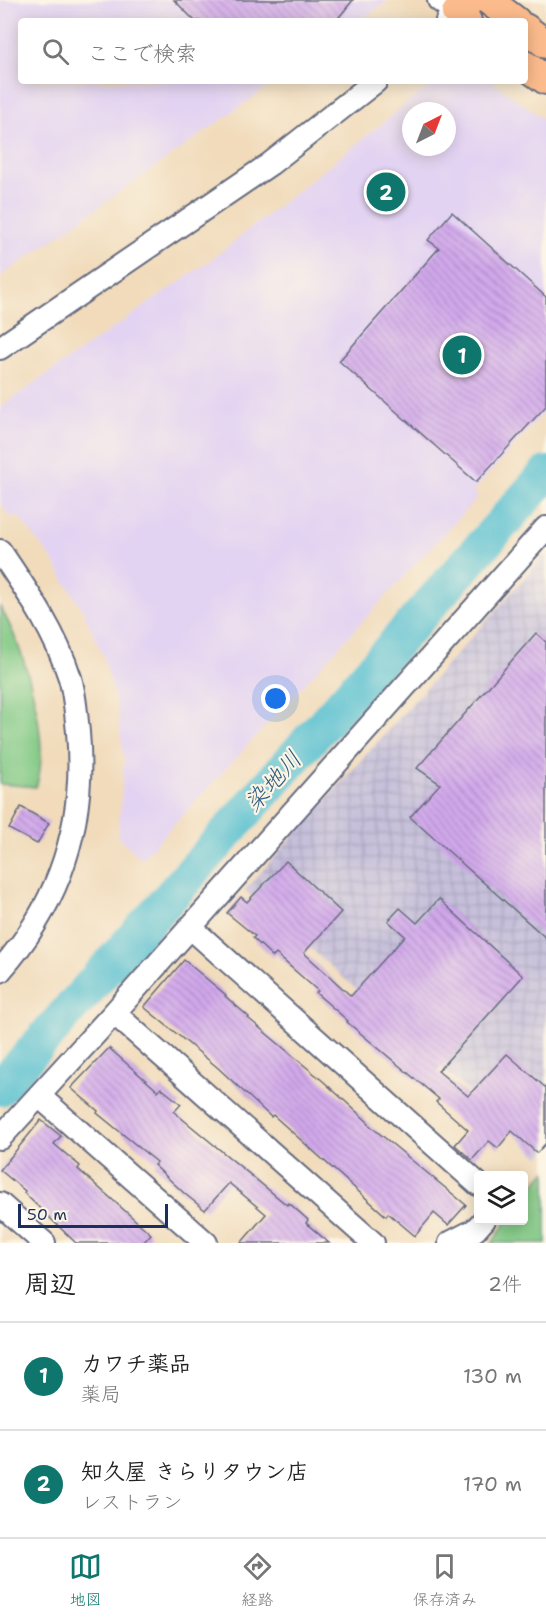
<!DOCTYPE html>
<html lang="ja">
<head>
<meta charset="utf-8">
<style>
  body { margin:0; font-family:"Shantell Sans","Klee One",sans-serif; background:#f2f2f2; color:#222 }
  .controls { position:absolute; right:18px; bottom:18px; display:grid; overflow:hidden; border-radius:6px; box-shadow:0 3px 15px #0003 }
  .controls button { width:54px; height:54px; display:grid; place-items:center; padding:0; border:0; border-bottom:2px solid #e0e0e0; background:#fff; color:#222; font:30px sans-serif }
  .compass { position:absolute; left:402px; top:102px; width:54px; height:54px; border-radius:50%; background:#fff; box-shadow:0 3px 15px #0003; rotate:42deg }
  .scale { position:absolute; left:18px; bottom:15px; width:150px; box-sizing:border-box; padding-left:6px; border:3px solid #1b2f5e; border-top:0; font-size:16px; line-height:21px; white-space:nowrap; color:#1b2f5e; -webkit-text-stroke:4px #fcf5e5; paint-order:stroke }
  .you { position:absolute; left:276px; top:699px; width:21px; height:21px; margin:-15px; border:4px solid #fff; border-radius:50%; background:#1a73e8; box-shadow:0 0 0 9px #1a73e833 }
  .badge { display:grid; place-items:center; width:39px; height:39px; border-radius:50%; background:#0f766e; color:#fff; font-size:20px; font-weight:700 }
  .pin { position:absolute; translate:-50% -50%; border:3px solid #fff; box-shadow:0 2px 6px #0006 }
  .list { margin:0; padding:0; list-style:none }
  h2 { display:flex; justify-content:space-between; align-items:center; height:78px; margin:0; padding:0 24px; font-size:26px }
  h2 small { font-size:20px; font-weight:400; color:#767676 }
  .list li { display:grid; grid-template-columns:39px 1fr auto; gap:18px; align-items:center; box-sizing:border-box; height:108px; padding:0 24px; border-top:2px solid #e0e0e0 }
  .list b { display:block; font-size:22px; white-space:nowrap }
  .list p { margin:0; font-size:20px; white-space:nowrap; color:#767676 }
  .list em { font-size:20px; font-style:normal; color:#767676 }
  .icon { flex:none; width:33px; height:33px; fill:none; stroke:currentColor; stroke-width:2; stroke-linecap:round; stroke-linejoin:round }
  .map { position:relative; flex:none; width:546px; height:1243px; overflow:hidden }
  .search { position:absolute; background:#fff; box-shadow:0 3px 15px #0003; left:18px; right:18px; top:18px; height:66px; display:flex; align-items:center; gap:15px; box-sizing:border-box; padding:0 21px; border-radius:6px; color:#767676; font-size:22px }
  .sheet { height:294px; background:#fff }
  nav { display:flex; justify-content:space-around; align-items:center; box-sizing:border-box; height:84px; border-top:2px solid #e0e0e0; background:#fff; font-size:16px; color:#767676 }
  nav a { display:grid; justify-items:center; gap:3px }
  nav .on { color:#0f766e }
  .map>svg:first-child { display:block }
  .built { fill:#e3d3f2; fill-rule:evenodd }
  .industrial { fill:url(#industrial-grid) }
  .green { fill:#81c985; stroke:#4e7c72; stroke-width:1.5 }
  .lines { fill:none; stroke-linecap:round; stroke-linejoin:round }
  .river { stroke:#54bfd0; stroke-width:36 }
  .building { fill:url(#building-back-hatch) }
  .minor-casing { stroke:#666b7f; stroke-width:26 }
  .major-casing { stroke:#666b7f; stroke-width:32 }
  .minor { stroke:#fff; stroke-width:22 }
  .major { stroke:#fbbb8c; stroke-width:28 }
  .labels { text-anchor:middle; stroke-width:4.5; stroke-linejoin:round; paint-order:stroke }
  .water-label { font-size:24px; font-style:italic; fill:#2c5a80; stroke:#fcf5e5 }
</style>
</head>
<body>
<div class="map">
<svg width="546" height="1243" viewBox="0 0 546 1243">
  <defs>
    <pattern id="industrial-grid" width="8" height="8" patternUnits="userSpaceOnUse" patternTransform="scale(1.5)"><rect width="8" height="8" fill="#c6c0da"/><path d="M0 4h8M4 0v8" fill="none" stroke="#aaa5be"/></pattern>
    <pattern id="building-back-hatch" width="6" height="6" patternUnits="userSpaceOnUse" patternTransform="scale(1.5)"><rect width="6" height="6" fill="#d2a9ec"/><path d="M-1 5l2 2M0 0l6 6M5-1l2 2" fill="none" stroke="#aa8ac2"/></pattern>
  </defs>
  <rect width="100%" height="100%" fill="#fcf5e5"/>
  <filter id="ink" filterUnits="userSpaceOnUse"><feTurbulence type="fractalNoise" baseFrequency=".0167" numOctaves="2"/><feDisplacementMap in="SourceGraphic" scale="12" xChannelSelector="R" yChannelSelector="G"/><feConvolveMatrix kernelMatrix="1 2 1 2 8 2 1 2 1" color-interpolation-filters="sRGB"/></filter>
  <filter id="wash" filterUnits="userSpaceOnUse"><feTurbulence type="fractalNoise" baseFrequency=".008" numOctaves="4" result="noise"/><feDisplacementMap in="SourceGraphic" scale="24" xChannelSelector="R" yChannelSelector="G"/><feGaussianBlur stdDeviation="1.35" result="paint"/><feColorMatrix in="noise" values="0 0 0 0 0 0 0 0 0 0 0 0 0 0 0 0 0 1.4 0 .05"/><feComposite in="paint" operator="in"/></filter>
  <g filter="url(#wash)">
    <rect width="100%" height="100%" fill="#f1dbbb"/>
    <path class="built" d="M0,0H386L388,1L360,21H21V81H276L0,277Z
      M435,81H492L546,121V410L473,492L478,497L142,859L118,837L124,761L117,706L104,658L83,611L52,559L18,516L11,518L0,503V407L211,260ZM411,111H447V147H411Z"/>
    <path class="industrial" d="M546,554V1151L539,1157L393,1022L245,890Z"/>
    <path class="green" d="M0,607C25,648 52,741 36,787L0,784Z
      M546,1171V1243H492L507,1221L524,1220V1197Z"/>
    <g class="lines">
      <path class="river" d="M0,1088L546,474"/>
    </g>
    <g id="blocks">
      <path class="building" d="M174,0H353L336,21H195Z
        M452,212L546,297V406L476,482L339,361L439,248L428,240Z
        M536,633L546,642V938L410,817L440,784L417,768Z
        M21,807L49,823L37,844L9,829Z
        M286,861L341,912L304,953L351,996L405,936L388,921L400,908L417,923L439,899L523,976L438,1071L468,1096L507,1054L546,1088V1143L537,1153L512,1131L498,1148L489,1141L472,1160L455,1145L468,1130L436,1102L439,1099L347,1022L348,1021L316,993L318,991L276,954L273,957L253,938L255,936L227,913L241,897L247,902Z
        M184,960L226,995L225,996L249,1017L248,1018L324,1082L369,1123L368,1124L466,1205L448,1225L434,1213L415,1236L388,1213L386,1216L273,1115L271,1117L217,1067L144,1007Z
        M109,1048L158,1091L161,1088L181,1104L174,1112L287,1205L289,1203L308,1220L306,1223L329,1243H241L266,1214L229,1183L205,1210L185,1194L154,1165L157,1162L97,1113L98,1111L71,1088Z
        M41,1120L61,1136L54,1144L80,1166L78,1169L151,1234L143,1243H76L24,1193L25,1191L0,1170Z"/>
    </g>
  </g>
  <g filter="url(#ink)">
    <use href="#blocks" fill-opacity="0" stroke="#666b7f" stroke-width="1.5"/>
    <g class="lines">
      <defs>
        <path id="minor" d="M439,0L456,13L447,21
          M0,348L270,164L376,81
          M0,551C27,591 55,631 70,678C75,695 76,714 78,732C86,822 61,902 0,971
          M190,927L478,1184
          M114,1013L373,1243
          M39,1096L206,1243
          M0,1138L114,1013L546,528
          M0,1204L44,1243
          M450,1243L475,1230L484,1220"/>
        <path id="major" d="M488,0L516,21
          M467,21L456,13L471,0
          M525,28L546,44
          M525,65L546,80"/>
      </defs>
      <use href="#minor" class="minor-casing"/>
      <use href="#major" class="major-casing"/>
      <use href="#minor" class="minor"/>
      <use href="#major" class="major"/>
    </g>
  </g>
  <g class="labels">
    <g class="water-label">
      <text transform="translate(273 781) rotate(-48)" y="8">染地川</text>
    </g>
  </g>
</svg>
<div class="controls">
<button><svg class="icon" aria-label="layers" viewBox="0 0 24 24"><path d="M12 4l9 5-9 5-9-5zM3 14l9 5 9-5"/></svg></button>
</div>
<svg class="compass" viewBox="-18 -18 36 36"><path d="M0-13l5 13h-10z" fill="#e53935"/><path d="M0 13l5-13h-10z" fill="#767676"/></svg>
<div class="scale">50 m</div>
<div class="you"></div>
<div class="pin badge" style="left:462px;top:355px">1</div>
<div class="pin badge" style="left:386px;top:192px">2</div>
<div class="search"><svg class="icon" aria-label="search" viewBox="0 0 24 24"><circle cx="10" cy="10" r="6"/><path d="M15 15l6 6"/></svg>ここで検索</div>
</div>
<section class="sheet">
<h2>周辺<small>2件</small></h2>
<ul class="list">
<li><span class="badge">1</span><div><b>カワチ薬品</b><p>薬局</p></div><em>130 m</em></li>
<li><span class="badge">2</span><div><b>知久屋 きらりタウン店</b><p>レストラン</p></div><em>170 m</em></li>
</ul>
</section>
<nav>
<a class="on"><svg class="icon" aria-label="map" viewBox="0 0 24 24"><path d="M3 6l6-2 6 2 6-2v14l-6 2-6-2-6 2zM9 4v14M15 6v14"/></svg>地図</a>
<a><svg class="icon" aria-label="directions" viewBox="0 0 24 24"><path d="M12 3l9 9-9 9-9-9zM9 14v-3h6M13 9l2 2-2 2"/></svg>経路</a>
<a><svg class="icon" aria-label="saved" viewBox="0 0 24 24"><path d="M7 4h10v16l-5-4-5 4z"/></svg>保存済み</a>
</nav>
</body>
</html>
